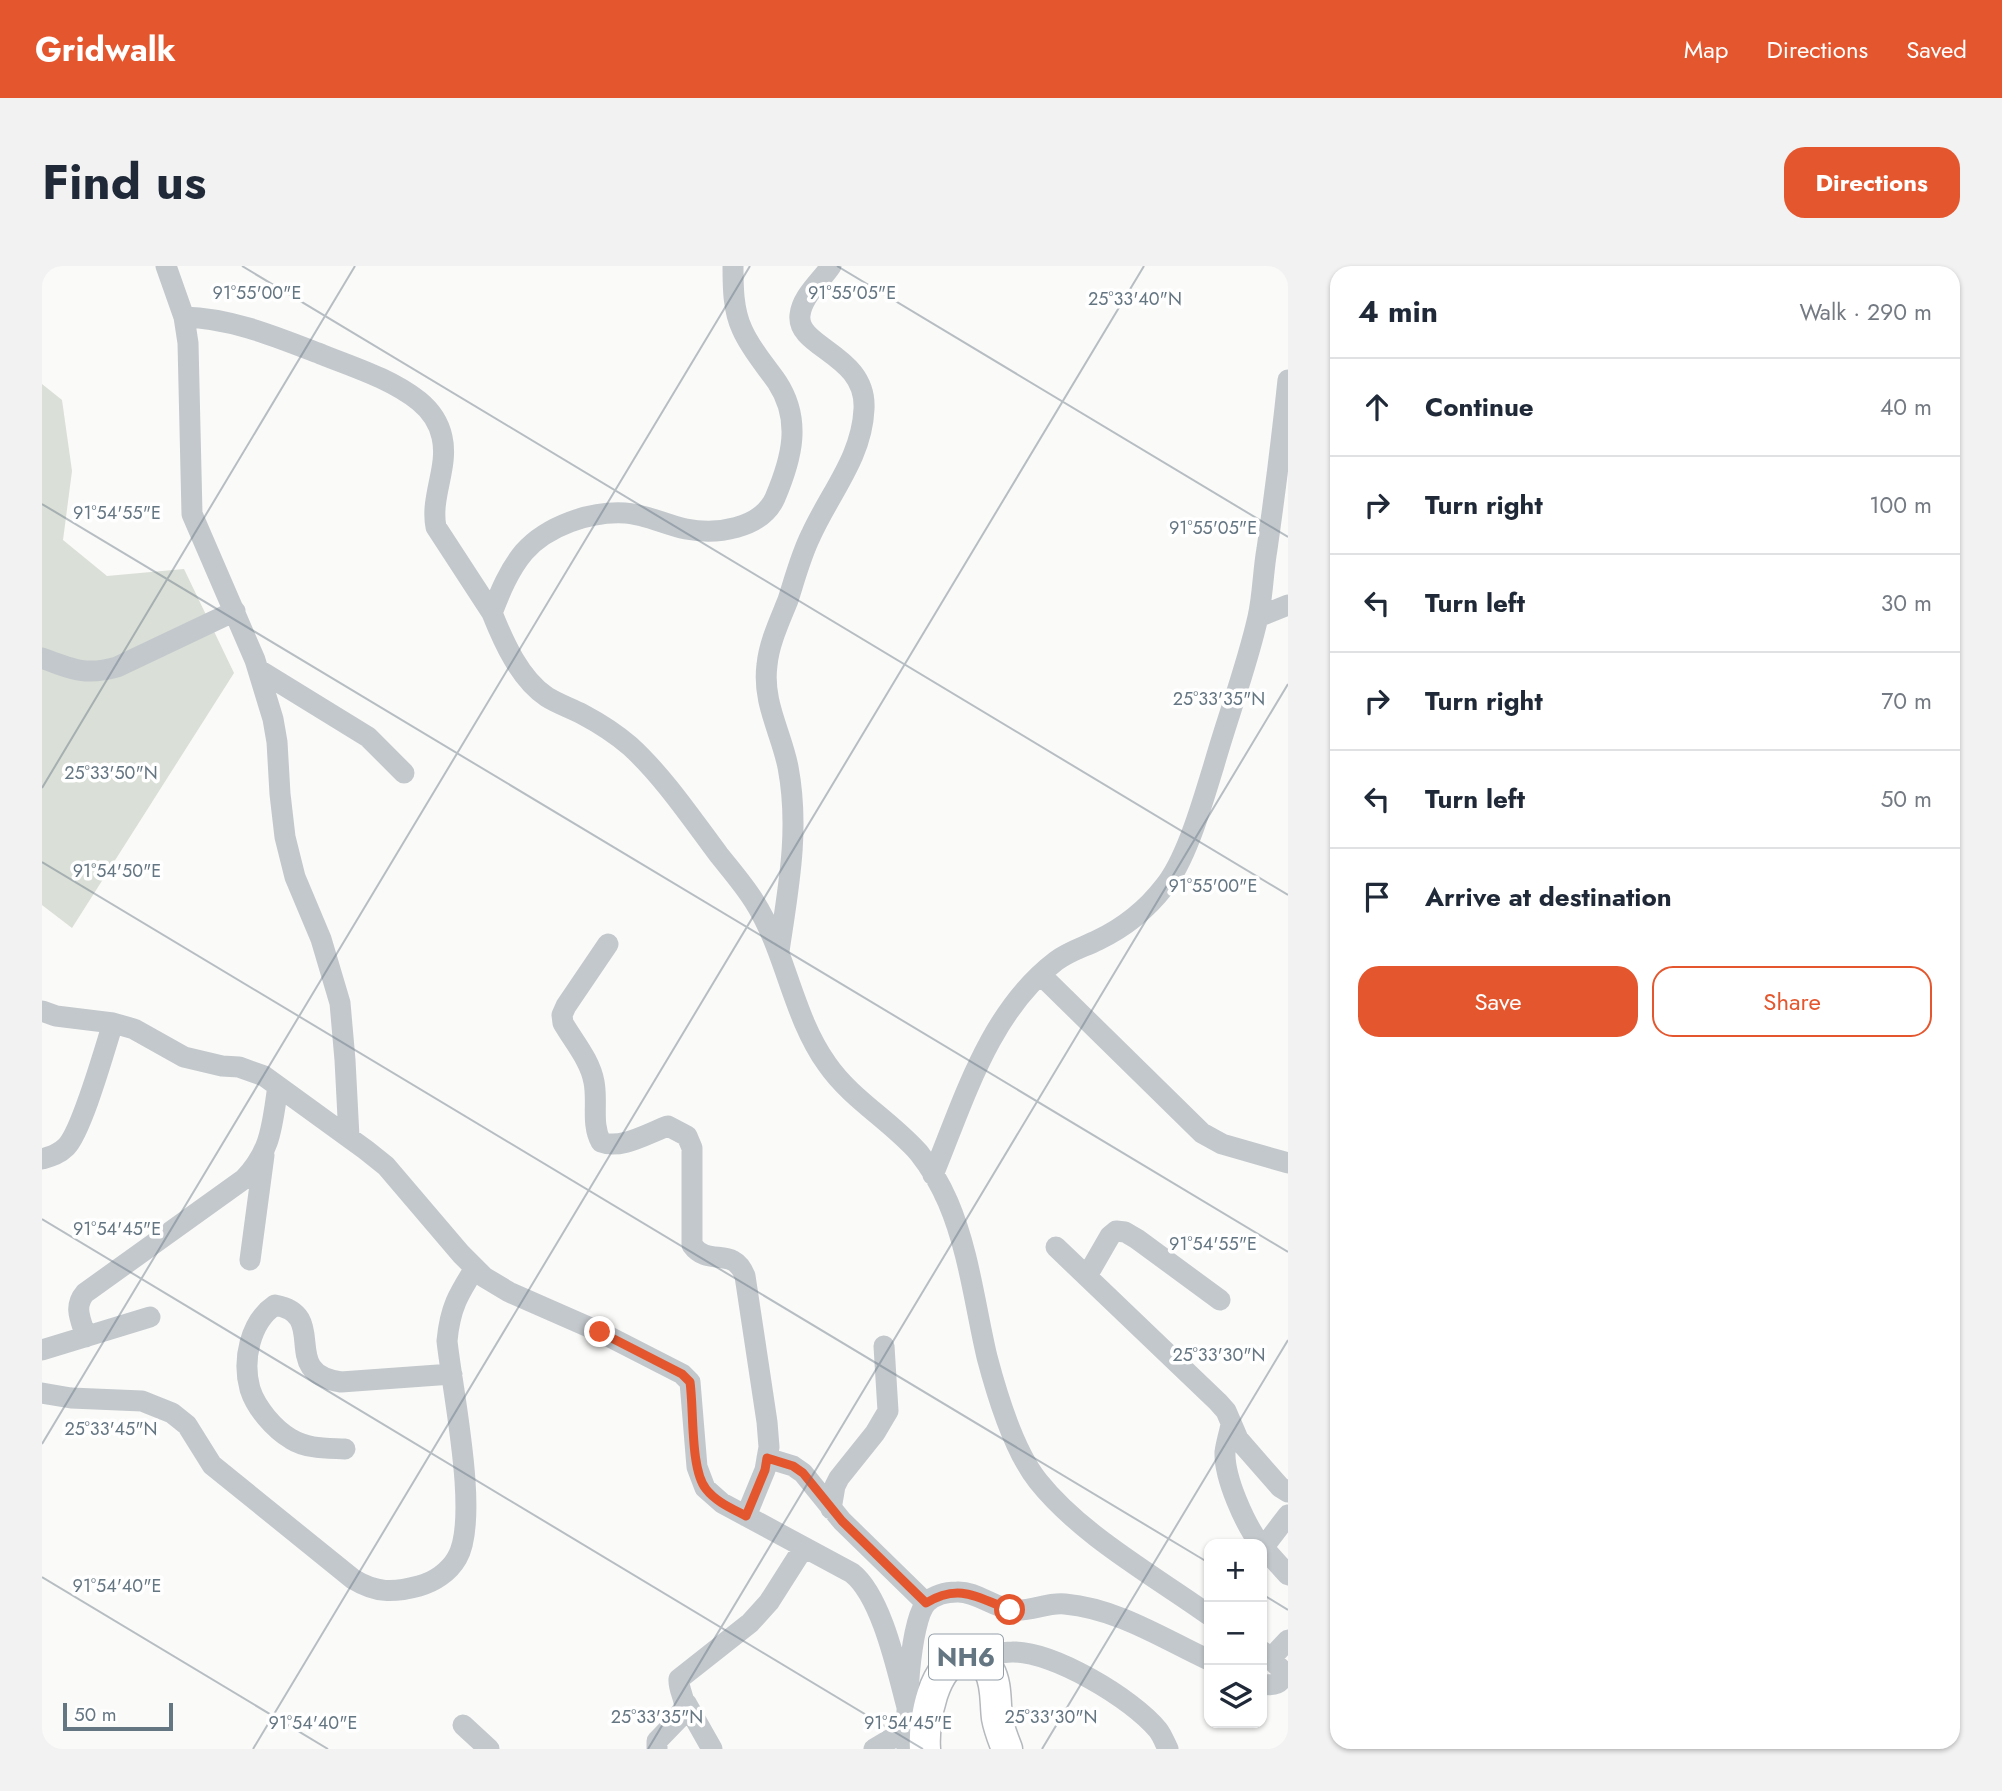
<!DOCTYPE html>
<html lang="en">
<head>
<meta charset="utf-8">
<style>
  body { margin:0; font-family:Jost,sans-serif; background:#f2f2f3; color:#1f2937 }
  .controls { position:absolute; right:21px; bottom:21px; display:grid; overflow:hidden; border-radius:14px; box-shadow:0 2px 5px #0004 }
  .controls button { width:63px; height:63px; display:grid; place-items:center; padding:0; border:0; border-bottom:2px solid #e0e1e3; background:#fff; color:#1f2937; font:35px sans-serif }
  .scale { position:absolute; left:21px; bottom:18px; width:110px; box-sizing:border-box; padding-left:7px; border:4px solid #657683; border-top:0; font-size:19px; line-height:24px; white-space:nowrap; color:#657683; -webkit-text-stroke:5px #fff; paint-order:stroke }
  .stop { position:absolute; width:21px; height:21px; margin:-16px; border:5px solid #e4572e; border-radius:50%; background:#fff }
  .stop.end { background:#e4572e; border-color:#fff; box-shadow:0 2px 7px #0008 }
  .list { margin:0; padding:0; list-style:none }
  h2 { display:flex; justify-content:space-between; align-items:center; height:91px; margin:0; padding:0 28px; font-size:30px }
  h2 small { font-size:23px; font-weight:400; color:#747a83 }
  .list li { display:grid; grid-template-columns:46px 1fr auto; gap:21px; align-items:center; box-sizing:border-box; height:98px; padding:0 28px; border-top:2px solid #e0e1e3 }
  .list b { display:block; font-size:26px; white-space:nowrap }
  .list em { font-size:23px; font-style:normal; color:#747a83 }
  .actions { display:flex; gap:14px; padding:21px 28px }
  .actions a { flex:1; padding:16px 0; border:2px solid #e4572e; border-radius:21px; text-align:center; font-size:24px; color:#e4572e }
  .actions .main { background:#e4572e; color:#fff }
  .icon { flex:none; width:38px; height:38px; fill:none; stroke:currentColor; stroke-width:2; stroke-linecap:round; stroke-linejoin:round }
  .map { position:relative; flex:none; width:1246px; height:1483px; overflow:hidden; border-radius:21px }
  header { display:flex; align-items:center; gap:42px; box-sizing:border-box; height:98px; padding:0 35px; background:#e4572e; color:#fff }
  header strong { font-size:33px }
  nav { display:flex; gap:38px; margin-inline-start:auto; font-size:24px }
  .intro { display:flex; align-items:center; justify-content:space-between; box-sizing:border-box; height:168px; padding:0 42px }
  h1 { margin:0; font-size:49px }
  .button { padding:18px 32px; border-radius:21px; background:#e4572e; color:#fff; font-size:24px; font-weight:700 }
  main { display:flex; gap:42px; padding:0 42px }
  aside { flex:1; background:#fff; border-radius:21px; box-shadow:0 2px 5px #0004 }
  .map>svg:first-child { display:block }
  .green { fill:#dadfd7 }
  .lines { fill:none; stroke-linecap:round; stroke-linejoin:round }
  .highway-casing { stroke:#b4b9bd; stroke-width:33 }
  .minor { stroke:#c3c8cc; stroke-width:21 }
  .highway { stroke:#fff; stroke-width:30 }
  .route { stroke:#e4572e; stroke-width:9 }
  .ticks { fill:none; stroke:#657683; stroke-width:2; stroke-opacity:0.45 }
  .labels { text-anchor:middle; stroke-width:7; stroke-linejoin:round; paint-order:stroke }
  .shield { fill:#fff; stroke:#939fa8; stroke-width:2 }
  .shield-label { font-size:26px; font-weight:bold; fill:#657683 }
  .ticks-label { font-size:18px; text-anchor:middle; fill:#657683; stroke:#fff; stroke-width:7; stroke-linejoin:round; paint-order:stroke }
</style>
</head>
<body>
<header>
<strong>Gridwalk</strong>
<nav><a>Map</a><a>Directions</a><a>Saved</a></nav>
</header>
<div class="intro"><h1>Find us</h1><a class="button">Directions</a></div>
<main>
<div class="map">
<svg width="1246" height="1483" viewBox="0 0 1246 1483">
  <rect width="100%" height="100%" fill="#fafaf8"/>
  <path class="green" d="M0,118L20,134L30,205L21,274L65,310L142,303L192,407L30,662L0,639Z"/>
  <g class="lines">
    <defs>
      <path id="highway" d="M883,1483C881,1457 891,1394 924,1391C934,1391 941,1396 947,1404C955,1418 953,1436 955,1452C957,1463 961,1473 965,1483"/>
    </defs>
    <use href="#highway" class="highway-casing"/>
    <path class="minor" d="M124,0L142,51L146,77L150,248L213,394L231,453L235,476L238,528L243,571L253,611L279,673L298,737L303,794L307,871
      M691,0C691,20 691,44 700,63C708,82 723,99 735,116C760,154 750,192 733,232C719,263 674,269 644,263C624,259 603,248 583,247C548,245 505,260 482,286C467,304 458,326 450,347C462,377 478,413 505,431C516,438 529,442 540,448C557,457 574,468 588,480C621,510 650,553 677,589C689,604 702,619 712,635C744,685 750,749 785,798C809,833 849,855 877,887C888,901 899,920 906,936C927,985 933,1040 945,1091C955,1129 972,1185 996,1215C1039,1269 1111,1309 1167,1349
      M142,51C190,52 237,72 281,89C314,102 349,113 377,135C388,144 397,157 400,171C407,201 388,231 394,261L450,347
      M1216,351L1246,339
      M0,392C29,403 44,410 75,401L193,345
      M217,404L326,471L362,507
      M566,678L524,740L520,749L521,757C532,776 548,794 552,816C556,836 549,858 559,876C579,884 606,867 626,860L645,870L650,882V979C667,1002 691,979 703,1010L725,1156L727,1181L723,1204L704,1250
      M737,685C746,624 758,564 746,501C739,466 720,436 725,399C727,377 738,354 746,334C753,312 759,289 769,269C788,227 820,191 822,143C825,88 754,82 758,49C760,30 779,15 789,0
      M999,709L1160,867L1180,878L1246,897
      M0,745L14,750L71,757L92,763L142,791L180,800L197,801L222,810L324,884L344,900L419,988L442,1011L467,1026L558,1066L640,1108L648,1116L655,1201L663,1222L680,1237L810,1307C840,1331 855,1404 865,1441
      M0,893C10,890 17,888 24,881C40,865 63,782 71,757
      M891,909C922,834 947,746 1014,695C1027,685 1042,681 1056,674C1081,662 1105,643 1122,621C1145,593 1161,534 1172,499C1186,450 1205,400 1216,351C1221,329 1221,305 1225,283C1233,227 1240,171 1246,114
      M1014,981L1176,1136L1184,1145L1196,1173L1238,1221L1246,1226
      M208,994L222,889
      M1045,1010L1068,970L1074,965L1083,966L1095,973L1178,1034
      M44,1071C39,1054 31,1041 43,1027L202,913C230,884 230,858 236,820
      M0,1084L108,1051
      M0,1127L29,1132L100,1135L130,1147L145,1159L170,1199L311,1313C334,1327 351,1327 377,1320C392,1316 407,1306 415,1292C438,1253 410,1123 405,1075C408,1042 416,1029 433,1002
      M1189,1159C1187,1168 1184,1178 1183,1186C1182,1212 1203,1258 1218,1278
      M303,1183C285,1182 265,1183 249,1173C232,1163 214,1142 208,1123C200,1094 208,1056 233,1039C289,1049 235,1107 299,1116L410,1108
      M725,1192L751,1200L761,1207L800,1255L884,1337
      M789,1243L793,1220L797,1212L833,1167L846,1145L842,1080
      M1220,1280L1246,1309
      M1221,1282L1246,1249
      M1220,1385L1241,1405C1241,1419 1231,1420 1220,1418
      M932,1391C944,1390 957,1386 970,1386C1011,1385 1091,1433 1116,1464C1120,1469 1123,1477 1126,1483
      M1229,1392L1246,1374
      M644,1437L670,1483
      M421,1459L447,1483
      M615,1483V1475L643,1446C644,1433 636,1424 637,1413L708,1357L727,1336L762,1281
      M832,1483L864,1464
      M865,1483C863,1456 867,1353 885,1336C893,1329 905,1326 915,1326C934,1325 952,1342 971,1344C989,1346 1005,1336 1023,1338C1076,1343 1120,1372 1167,1394"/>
    <use href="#highway" class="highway"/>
  </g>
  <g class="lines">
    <path class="route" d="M558,1066L640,1108L648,1116C652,1143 648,1203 664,1223C674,1236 691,1243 704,1250L723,1204L725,1192L751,1200L761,1207L800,1255L884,1337C917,1317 935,1331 968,1344"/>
  </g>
  <path class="ticks" d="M200,0L1246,629M795,0L1246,271M0,238L1246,986M0,522L313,0M0,596L1167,1297M0,953L881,1483M0,1178L708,0M0,1311L286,1483M1220,1328L1246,1344M211,1483L1102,0M606,1483L1246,418M1000,1483L1246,1074"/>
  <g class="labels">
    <rect class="shield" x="887" y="1368.5" width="74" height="45" rx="5"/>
    <g class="shield-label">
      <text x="924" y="1400">NH6</text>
    </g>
  </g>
  <g class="ticks-label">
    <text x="215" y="33">91°55'00"E</text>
    <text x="810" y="33">91°55'05"E</text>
    <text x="1093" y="39">25°33'40"N</text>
    <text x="75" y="253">91°54'55"E</text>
    <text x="1171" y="268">91°55'05"E</text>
    <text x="1177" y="439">25°33'35"N</text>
    <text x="69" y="513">25°33'50"N</text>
    <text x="75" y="611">91°54'50"E</text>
    <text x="1171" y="626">91°55'00"E</text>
    <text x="75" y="969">91°54'45"E</text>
    <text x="1171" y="984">91°54'55"E</text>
    <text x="1177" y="1095">25°33'30"N</text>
    <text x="69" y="1169">25°33'45"N</text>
    <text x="75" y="1326">91°54'40"E</text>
    <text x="615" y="1457">25°33'35"N</text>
    <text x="1009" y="1457">25°33'30"N</text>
    <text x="271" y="1463">91°54'40"E</text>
    <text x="866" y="1463">91°54'45"E</text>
  </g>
</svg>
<div class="controls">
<button>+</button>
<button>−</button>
<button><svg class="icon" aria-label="layers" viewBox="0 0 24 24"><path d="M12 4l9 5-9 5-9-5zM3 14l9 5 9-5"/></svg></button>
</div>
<div class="scale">50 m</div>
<div class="stop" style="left:968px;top:1344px"></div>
<div class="stop end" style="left:558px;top:1066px"></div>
</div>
<aside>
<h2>4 min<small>Walk · 290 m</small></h2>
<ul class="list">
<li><svg class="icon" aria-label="ahead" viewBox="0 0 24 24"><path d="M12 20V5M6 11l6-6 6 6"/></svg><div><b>Continue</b></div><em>40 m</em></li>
<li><svg class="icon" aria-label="right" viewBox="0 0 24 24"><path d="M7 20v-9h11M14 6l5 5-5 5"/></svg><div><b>Turn right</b></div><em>100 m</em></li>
<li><svg class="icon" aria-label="left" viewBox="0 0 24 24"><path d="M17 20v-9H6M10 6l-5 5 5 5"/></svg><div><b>Turn left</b></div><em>30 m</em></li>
<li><svg class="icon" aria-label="right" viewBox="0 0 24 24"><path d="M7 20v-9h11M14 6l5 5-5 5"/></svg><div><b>Turn right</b></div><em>70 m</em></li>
<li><svg class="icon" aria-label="left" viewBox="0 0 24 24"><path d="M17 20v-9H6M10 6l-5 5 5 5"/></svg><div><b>Turn left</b></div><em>50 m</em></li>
<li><svg class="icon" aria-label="arrive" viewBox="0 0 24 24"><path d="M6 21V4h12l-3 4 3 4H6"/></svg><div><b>Arrive at destination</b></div></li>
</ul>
<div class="actions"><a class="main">Save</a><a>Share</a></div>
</aside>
</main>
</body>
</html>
